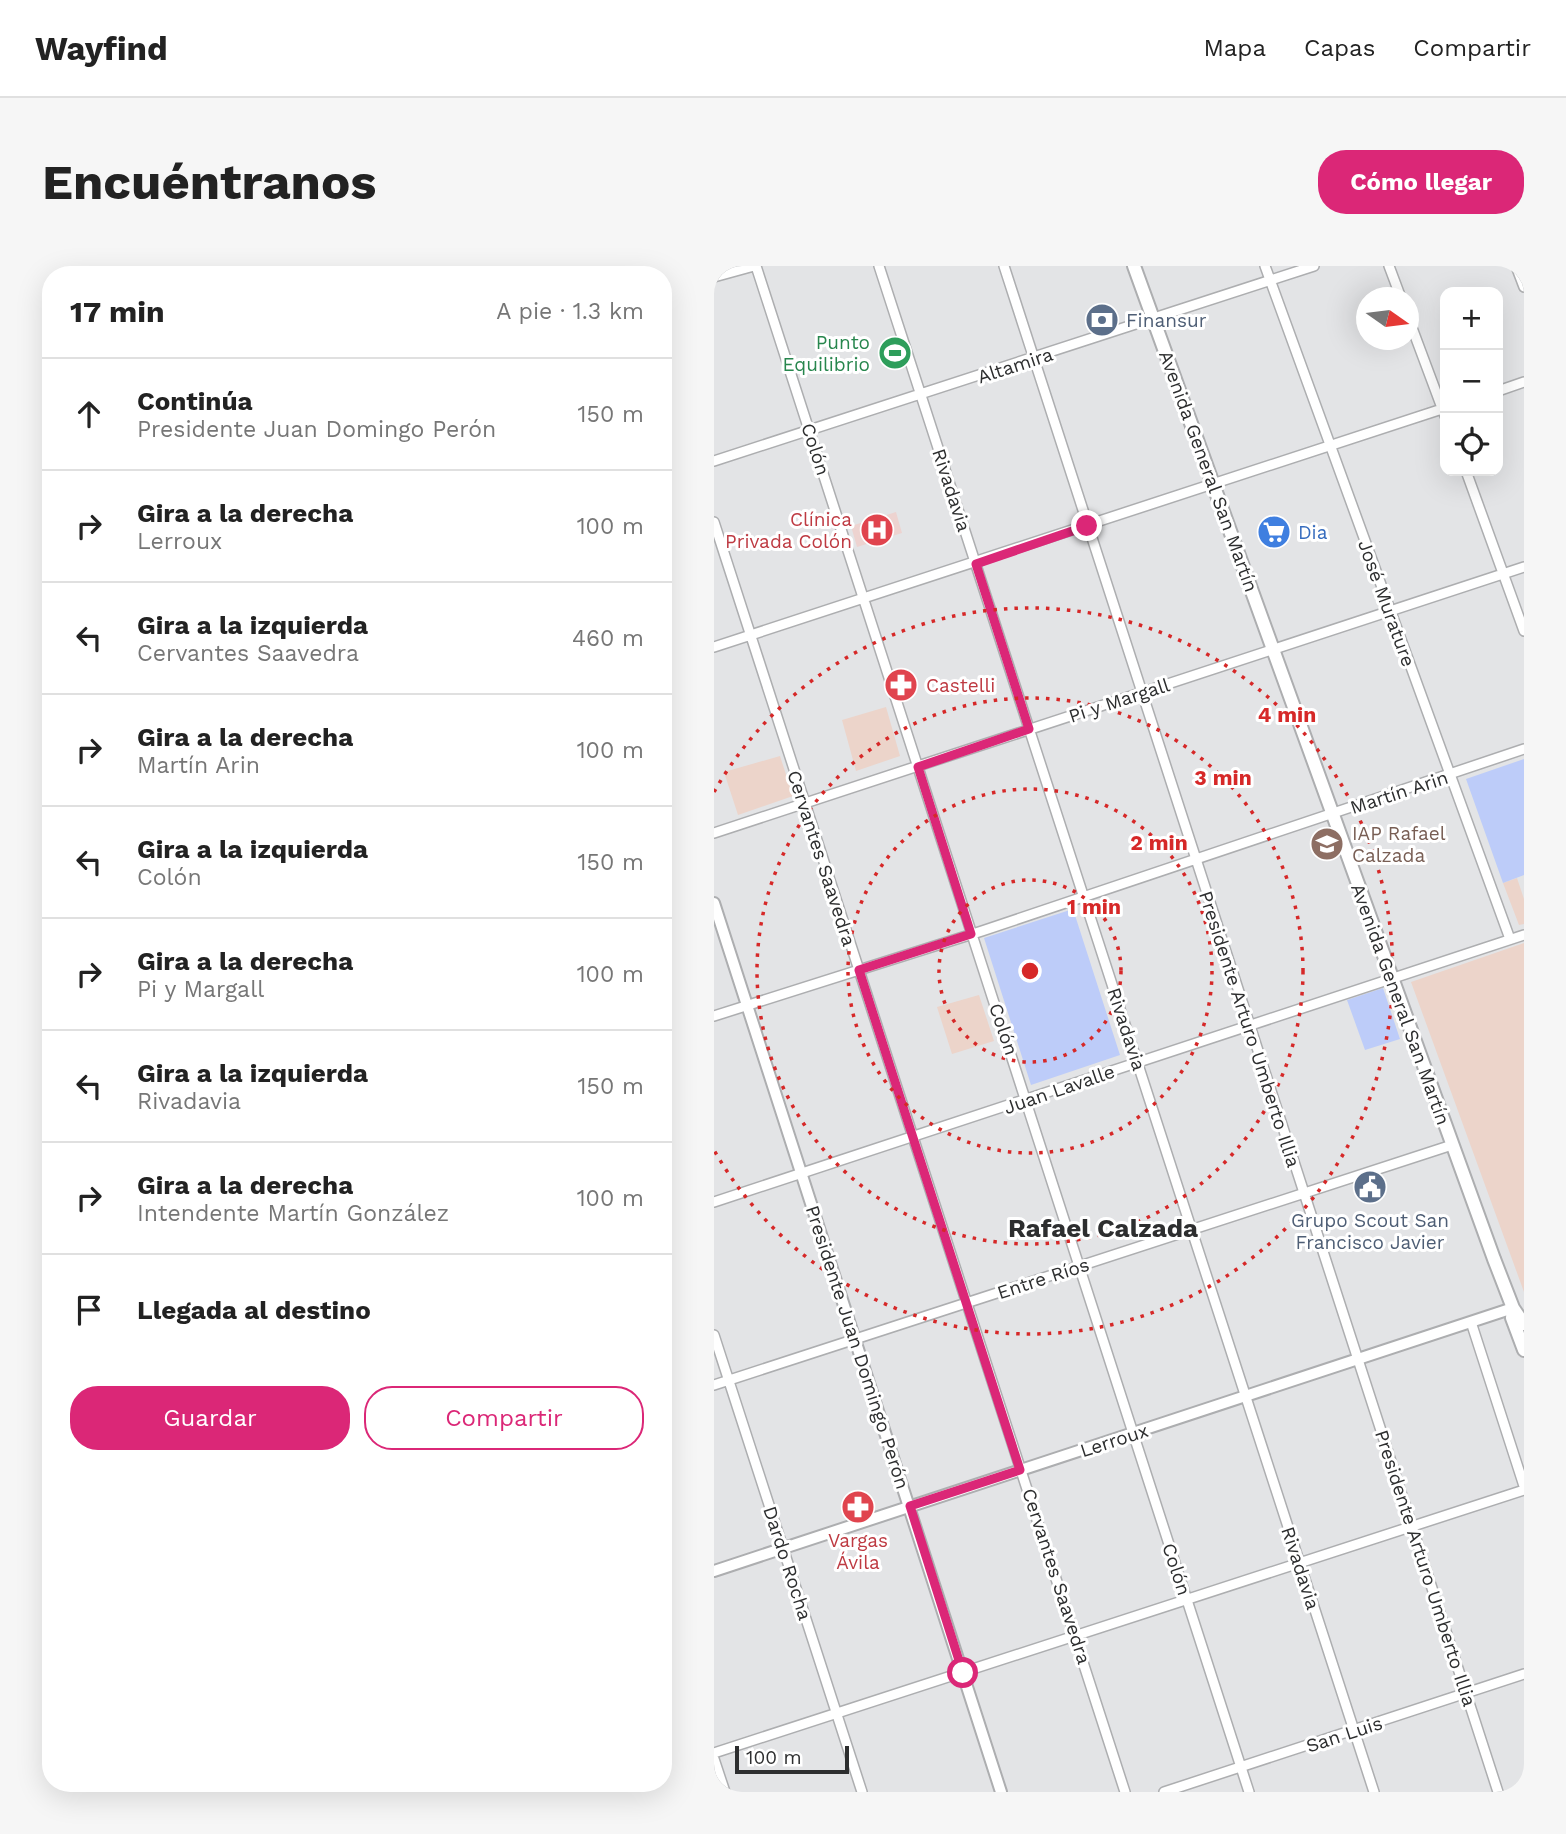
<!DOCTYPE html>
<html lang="es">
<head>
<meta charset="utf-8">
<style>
  body { margin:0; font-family:"Work Sans",sans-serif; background:#f6f6f6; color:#222 }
  .controls { position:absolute; right:21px; top:21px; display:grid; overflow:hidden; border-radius:14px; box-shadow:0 7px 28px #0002 }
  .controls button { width:63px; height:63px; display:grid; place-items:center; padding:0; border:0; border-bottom:2px solid #e0e0e0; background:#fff; color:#222; font:35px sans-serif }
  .compass { position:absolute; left:642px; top:21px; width:63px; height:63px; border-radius:50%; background:#fff; box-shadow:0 7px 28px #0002; rotate:104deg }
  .scale { position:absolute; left:21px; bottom:18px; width:114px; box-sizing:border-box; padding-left:7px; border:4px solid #2d2e2f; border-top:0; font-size:19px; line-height:24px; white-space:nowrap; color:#2d2e2f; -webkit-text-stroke:5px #fff; paint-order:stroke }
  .stop { position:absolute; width:21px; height:21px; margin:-16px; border:5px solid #db2777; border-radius:50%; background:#fff }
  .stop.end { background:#db2777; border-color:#fff; box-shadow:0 2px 7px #0008 }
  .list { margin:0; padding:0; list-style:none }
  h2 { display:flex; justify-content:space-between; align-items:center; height:91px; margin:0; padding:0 28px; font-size:30px }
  h2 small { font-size:23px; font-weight:400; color:#767676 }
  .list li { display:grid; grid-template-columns:46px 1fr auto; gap:21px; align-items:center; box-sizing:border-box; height:112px; padding:0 28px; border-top:2px solid #e0e0e0 }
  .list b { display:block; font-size:26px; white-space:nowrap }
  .list p { margin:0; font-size:23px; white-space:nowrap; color:#767676 }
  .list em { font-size:23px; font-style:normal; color:#767676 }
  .actions { display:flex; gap:14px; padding:21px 28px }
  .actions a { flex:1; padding:16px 0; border:2px solid #db2777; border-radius:28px; text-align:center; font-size:24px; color:#db2777 }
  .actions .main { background:#db2777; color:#fff }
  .icon { flex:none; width:38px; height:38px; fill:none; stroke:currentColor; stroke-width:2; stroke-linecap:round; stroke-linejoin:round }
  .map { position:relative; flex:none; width:810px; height:1526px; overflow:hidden; border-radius:28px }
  header { display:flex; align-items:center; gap:42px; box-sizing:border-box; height:98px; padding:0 35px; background:#fff; border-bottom:2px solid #e0e0e0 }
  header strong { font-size:33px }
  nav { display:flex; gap:38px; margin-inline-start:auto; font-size:24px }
  .intro { display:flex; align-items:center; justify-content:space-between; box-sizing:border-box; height:168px; padding:0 42px }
  h1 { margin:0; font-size:49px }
  .button { padding:18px 32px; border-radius:28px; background:#db2777; color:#fff; font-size:24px; font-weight:700 }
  main { display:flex; gap:42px; padding:0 42px }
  aside { flex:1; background:#fff; border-radius:28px; box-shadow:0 7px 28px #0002 }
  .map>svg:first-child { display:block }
  .education { fill:#ecd4ca }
  .medical { fill:#edd3d0 }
  .green { fill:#bdccf9 }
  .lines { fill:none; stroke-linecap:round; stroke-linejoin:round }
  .minor-casing { stroke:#adaeb0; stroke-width:12 }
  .tertiary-casing { stroke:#adaeb0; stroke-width:14 }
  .secondary-casing { stroke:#adaeb0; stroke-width:16 }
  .minor { stroke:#fff; stroke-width:9 }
  .tertiary { stroke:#fff; stroke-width:10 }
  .secondary { stroke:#fff; stroke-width:12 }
  .route { stroke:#db2777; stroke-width:9 }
  .ring { fill:none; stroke:#d62828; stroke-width:3.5; stroke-dasharray:3.5 7 }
  .labels { text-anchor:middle; stroke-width:6; stroke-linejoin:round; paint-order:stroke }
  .service-label { font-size:19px; fill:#4e5e75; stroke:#fff; text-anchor:start }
  .leisure-label { font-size:19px; fill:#27864d; stroke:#fff; text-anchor:end }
  .street-label { font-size:19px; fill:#2d2e2f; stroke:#fff }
  .health-label { font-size:19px; fill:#be3a42; stroke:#fff; text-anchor:end }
  .shop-label { font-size:19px; fill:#366cbe; stroke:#fff; text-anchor:start }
  .education-label { font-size:19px; fill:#785e54; stroke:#fff; text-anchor:start }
  .district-label { font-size:26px; font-weight:bold; fill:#2d2e2f; stroke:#fff }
  .centre { fill:#d62828; stroke:#fff; stroke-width:3.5 }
  .ring-label { font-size:21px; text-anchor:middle; font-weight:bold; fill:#d62828; stroke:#fff; stroke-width:6; stroke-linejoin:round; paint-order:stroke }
</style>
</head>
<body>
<header>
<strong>Wayfind</strong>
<nav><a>Mapa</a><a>Capas</a><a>Compartir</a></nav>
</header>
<div class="intro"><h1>Encuéntranos</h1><a class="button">Cómo llegar</a></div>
<main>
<aside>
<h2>17 min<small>A pie · 1.3 km</small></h2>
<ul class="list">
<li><svg class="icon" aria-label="ahead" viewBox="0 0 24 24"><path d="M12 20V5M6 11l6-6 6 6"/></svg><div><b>Continúa</b><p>Presidente Juan Domingo Perón</p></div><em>150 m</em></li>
<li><svg class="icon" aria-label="right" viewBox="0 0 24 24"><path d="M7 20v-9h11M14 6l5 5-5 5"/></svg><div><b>Gira a la derecha</b><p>Lerroux</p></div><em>100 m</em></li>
<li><svg class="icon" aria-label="left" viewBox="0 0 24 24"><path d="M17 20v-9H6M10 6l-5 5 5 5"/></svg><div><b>Gira a la izquierda</b><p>Cervantes Saavedra</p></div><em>460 m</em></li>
<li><svg class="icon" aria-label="right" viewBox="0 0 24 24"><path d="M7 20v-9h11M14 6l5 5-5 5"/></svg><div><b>Gira a la derecha</b><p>Martín Arin</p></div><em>100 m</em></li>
<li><svg class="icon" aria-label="left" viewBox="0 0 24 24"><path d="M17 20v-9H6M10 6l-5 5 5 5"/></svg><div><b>Gira a la izquierda</b><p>Colón</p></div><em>150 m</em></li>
<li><svg class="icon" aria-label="right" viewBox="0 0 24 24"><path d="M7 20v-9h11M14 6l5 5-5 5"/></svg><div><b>Gira a la derecha</b><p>Pi y Margall</p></div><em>100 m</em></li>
<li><svg class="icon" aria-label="left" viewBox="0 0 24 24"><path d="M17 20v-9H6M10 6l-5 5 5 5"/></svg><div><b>Gira a la izquierda</b><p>Rivadavia</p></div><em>150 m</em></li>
<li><svg class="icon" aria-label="right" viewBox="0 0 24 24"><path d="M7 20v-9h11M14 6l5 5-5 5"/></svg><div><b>Gira a la derecha</b><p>Intendente Martín González</p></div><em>100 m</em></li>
<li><svg class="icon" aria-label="arrive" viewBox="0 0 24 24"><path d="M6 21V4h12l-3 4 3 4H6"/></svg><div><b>Llegada al destino</b></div></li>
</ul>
<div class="actions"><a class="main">Guardar</a><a>Compartir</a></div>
</aside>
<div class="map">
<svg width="810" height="1526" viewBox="0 0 810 1526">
  <rect width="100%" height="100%" fill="#e3e4e6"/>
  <path class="education" d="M172,441L186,490L142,505L128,454Z
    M66,490L79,530L24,549L10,506Z
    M803,612L810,633V658L805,659L789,617Z
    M810,677V1026L697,716Z
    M265,729L280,775L238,788L223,741Z"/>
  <path class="medical" d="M182,246L188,267L143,281L137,260Z"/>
  <path class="green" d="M810,493V609L789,617L752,513Z
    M359,643L406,789L317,819L270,672Z
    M669,722L686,773L651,784L633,734Z"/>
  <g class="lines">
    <defs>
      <path id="minor" d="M42,0L535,1526
        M165,0L660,1526
        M290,0L784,1526
        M551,0L796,673
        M675,0L687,32
        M802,0L810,21
        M0,11L40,0
        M694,51L731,150
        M784,125L810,116
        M0,195L600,0
        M752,205L810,365
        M0,256L411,1526
        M0,381L731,142
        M0,567L810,301
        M0,750L268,665L810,483
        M0,936L810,669
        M757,1056L810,1220
        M0,1069L148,1526
        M0,1119L738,879
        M0,1487L810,1224
        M0,1493L11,1526
        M450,1526L810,1408"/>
      <path id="tertiary" d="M0,637L287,1526
        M0,1305L799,1042"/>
      <path id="secondary" d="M420,0L780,993L799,1042L810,1058
        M799,1042L798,1052L810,1084"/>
    </defs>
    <use href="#minor" class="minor-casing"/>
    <use href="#tertiary" class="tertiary-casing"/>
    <use href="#secondary" class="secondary-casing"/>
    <use href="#minor" class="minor"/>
    <use href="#tertiary" class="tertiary"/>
    <use href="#secondary" class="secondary"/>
  </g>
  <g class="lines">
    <path class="route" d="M249,1407L196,1240L306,1204L145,704L257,668L204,501L315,463L262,298L373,260"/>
  </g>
  <g class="ring">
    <circle cx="316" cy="705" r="91"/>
    <circle cx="316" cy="705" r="182"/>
    <circle cx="316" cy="705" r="273"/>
    <path d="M0 526A363 363 0 1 1 0 884"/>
  </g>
  <defs>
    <symbol id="bank-disc" viewBox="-11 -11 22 22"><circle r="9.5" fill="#5c6f8a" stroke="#fff"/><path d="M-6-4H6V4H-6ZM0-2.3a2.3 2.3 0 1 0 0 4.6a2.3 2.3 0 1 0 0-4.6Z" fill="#fff"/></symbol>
    <symbol id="stadium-disc" viewBox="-11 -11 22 22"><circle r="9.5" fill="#2e9e5b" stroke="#fff"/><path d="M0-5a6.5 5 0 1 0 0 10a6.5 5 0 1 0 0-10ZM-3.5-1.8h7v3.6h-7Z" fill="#fff"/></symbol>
    <symbol id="hospital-disc" viewBox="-11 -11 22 22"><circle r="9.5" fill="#e0444e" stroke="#fff"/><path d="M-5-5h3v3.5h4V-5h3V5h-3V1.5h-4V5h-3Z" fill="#fff"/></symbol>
    <symbol id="supermarket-disc" viewBox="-11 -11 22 22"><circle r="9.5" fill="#3f7fe0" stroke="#fff"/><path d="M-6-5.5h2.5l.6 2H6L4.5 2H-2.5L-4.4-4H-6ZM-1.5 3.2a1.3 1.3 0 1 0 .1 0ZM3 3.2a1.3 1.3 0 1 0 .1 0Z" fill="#fff"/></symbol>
    <symbol id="pharmacy-disc" viewBox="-11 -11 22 22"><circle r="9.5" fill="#e0444e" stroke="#fff"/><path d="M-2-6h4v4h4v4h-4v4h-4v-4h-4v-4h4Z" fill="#fff"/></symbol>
    <symbol id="university-disc" viewBox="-11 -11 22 22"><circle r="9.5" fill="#8d6e63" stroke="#fff"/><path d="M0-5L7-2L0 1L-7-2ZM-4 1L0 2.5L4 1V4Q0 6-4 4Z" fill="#fff"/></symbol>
    <symbol id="civic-disc" viewBox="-11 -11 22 22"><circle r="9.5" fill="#5c6f8a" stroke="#fff"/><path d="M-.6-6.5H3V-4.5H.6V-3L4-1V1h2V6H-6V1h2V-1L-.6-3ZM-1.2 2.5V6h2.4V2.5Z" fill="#fff"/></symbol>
  </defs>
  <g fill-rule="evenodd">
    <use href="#bank-disc" x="369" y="35" width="38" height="38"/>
    <use href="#stadium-disc" x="162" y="68" width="38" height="38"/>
    <use href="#hospital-disc" x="144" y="245" width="38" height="38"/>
    <use href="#supermarket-disc" x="541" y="247" width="38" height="38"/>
    <use href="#pharmacy-disc" x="168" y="400" width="38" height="38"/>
    <use href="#university-disc" x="594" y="559" width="38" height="38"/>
    <use href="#civic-disc" x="637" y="902" width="38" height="38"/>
    <use href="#pharmacy-disc" x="125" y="1222" width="38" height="38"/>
  </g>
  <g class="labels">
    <g class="service-label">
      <text x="412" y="61">Finansur</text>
      <text x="656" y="961" text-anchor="middle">Grupo Scout San<tspan x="656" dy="22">Francisco Javier</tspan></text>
    </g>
    <g class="leisure-label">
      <text x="156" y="83">Punto<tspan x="156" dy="22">Equilibrio</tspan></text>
    </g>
    <g class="street-label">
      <text transform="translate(301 99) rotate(-18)" y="7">Altamira</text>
      <text transform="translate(102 183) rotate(72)" y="7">Colón</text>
      <text transform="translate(495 205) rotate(70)" y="7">Avenida General San Martín</text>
      <text transform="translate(238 224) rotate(72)" y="7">Rivadavia</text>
      <text transform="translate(673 337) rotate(70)" y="7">José Murature</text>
      <text transform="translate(405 434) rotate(-18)" y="7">Pi y Margall</text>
      <text transform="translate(685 526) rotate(-18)" y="7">Martín Arin</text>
      <text transform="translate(108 592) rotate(72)" y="7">Cervantes Saavedra</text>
      <text transform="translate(687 738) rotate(70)" y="7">Avenida General San Martín</text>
      <text transform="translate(290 763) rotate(71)" y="7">Colón</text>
      <text transform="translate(413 763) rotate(72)" y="7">Rivadavia</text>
      <text transform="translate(536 763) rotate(72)" y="7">Presidente Arturo Umberto Illia</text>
      <text transform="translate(345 823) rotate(-19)" y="7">Juan Lavalle</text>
      <text transform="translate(329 1012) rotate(-18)" y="7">Entre Ríos</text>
      <text transform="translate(144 1081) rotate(72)" y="7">Presidente Juan Domingo Perón</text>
      <text transform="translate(400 1174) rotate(-18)" y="7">Lerroux</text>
      <text transform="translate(74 1297) rotate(72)" y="7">Dardo Rocha</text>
      <text transform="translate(587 1302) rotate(72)" y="7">Rivadavia</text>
      <text transform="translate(712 1302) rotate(72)" y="7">Presidente Arturo Umberto Illia</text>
      <text transform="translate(463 1303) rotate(72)" y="7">Colón</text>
      <text transform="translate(343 1310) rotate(72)" y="7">Cervantes Saavedra</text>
      <text transform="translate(630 1468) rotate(-18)" y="7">San Luis</text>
    </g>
    <g class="health-label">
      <text x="138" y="260">Clínica<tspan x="138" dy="22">Privada Colón</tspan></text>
      <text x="212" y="426" text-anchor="start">Castelli</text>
      <text x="144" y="1281" text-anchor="middle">Vargas<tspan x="144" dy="22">Ávila</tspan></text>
    </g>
    <g class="shop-label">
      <text x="584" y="273">Dia</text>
    </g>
    <g class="education-label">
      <text x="638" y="574">IAP Rafael<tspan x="638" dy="22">Calzada</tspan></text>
    </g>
    <g class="district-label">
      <text x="389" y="971">Rafael Calzada</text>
    </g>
  </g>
  <circle cx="316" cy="705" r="10" class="centre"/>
  <g class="ring-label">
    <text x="573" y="456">4 min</text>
    <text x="509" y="519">3 min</text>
    <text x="445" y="584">2 min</text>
    <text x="380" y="648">1 min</text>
  </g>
</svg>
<div class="controls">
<button>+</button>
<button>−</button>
<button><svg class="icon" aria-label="locate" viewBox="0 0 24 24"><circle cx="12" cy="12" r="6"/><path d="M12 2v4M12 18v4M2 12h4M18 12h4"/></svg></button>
</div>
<svg class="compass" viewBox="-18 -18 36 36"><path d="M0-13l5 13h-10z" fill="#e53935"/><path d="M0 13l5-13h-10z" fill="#767676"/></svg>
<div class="scale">100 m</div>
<div class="stop" style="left:249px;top:1407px"></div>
<div class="stop end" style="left:373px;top:260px"></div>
</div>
</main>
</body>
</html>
